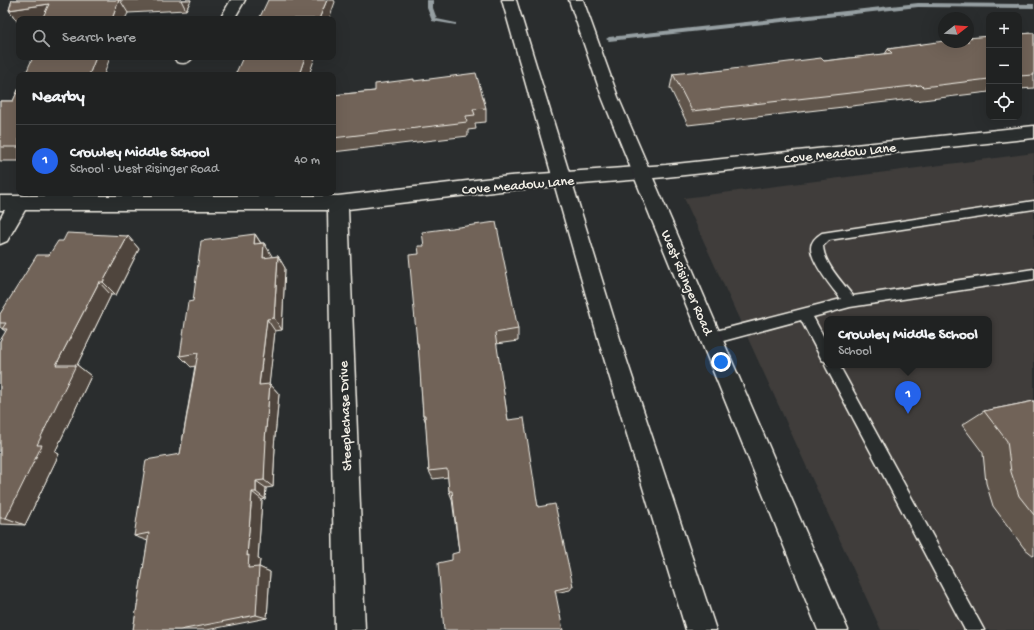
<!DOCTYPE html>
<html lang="en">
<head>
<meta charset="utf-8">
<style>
  body { margin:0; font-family:"Gochi Hand",sans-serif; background:#2d2f2f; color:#f1f3f6 }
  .controls { position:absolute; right:12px; top:12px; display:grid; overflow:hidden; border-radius:8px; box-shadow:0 4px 16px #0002 }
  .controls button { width:36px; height:36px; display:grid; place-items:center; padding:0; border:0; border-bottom:1px solid #3d3f40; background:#202222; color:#f1f3f6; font:20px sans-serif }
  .compass { position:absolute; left:938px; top:12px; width:36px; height:36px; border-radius:50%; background:#202222; box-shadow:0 4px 16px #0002; rotate:73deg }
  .you { position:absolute; left:721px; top:362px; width:14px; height:14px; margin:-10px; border:3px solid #fff; border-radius:50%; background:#1a73e8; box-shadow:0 0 0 6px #1a73e833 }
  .badge { display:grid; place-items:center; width:26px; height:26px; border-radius:50%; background:#2563eb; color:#fff; font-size:13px; font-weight:700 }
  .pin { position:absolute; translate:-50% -33px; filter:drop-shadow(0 1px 2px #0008) }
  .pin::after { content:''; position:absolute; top:21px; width:14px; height:12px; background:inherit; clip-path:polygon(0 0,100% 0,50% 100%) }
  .popup { position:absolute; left:824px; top:316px; width:168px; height:52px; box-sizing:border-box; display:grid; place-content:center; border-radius:8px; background:#202222; filter:drop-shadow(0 1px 3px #0005); font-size:13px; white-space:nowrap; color:#a2a4a5 }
  .popup b { font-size:15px; color:#f1f3f6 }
  .popup::after { content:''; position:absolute; left:50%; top:100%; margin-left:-8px; border:8px solid transparent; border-top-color:#202222 }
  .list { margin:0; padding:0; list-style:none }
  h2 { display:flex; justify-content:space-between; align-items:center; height:52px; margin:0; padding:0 16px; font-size:17px }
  h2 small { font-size:13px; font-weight:400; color:#a2a4a5 }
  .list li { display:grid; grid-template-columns:26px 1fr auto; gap:12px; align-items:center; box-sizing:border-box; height:72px; padding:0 16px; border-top:1px solid #3d3f40 }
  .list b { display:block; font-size:15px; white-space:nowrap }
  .list p { margin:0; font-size:13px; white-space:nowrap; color:#a2a4a5 }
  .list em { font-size:13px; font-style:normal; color:#a2a4a5 }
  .icon { flex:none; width:22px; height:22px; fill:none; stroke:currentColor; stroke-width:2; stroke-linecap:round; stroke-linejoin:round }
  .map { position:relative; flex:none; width:1034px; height:630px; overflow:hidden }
  .search { position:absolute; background:#202222; box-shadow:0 4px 16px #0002; left:16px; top:16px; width:320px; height:44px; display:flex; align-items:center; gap:10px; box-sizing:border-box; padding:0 14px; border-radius:8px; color:#a2a4a5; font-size:15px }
  .panel { position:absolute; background:#202222; box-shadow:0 4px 16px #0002; left:16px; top:72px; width:320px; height:124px; border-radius:8px }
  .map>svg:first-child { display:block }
  .built { fill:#3f3d3b; fill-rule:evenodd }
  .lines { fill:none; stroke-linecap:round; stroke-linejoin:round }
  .stream { fill:#969fa2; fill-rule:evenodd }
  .service-casing { stroke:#f4f1e8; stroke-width:3 }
  .minor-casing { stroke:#f4f1e8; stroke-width:3 }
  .secondary-casing { stroke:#f4f1e8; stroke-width:3 }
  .service { fill:#2a2d2e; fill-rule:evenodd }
  .minor { fill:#2a2d2e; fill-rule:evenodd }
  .secondary { fill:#2a2d2e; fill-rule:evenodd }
  .wall { fill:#61554c; stroke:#f4f1e8 }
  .shaded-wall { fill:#4f453e; stroke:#f4f1e8 }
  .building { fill:#716358; stroke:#f4f1e8 }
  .labels { text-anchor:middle; stroke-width:4; stroke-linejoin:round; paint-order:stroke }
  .street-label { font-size:14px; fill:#f4f1e8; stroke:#2a2d2e }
</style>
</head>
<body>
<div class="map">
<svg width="1034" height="630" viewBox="0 0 1034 630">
  <rect width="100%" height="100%" fill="#2a2d2e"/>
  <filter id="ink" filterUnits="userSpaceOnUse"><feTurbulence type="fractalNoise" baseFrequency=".025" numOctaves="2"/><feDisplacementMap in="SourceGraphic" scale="8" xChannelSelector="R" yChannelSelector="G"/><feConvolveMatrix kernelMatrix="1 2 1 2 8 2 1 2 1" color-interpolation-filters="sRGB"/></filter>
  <g filter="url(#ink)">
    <path class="built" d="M1034,153V630H881L684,198ZM827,319H989V365H827Z"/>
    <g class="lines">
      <path class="stream" d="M427,0H433V8L437,19L456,23V25L432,21L427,8Z
        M918,3L1034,4V8L918,7L609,41L606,39L609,37Z"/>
      <defs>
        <path id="service" d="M1034,201V209L829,240L823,246C824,264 843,283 853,296L1034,269V279L850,307L813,317L827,343V365H839L984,630H965L827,369L825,365L827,362L822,360L801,320L712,344L707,342L705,338L707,334L712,332L841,299C832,288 811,262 811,248C811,241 817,236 822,233Z"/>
        <path id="minor" d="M231,0H245L234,19H220Z
          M177,57H193C189,63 185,64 177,62L175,59Z
          M1034,126V138L666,177L510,190L348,209L365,630H335L328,210H25L7,241L0,244V219L5,210H0V196H338L510,176L666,165Z"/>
        <path id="secondary" d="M502,0H516L625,355L716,630H686L603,355Z
          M569,0H583L618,97L848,630H818L602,97Z"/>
      </defs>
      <use href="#service" class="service-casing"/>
      <use href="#minor" class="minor-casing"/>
      <use href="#secondary" class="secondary-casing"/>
      <use href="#service" class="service"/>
      <use href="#minor" class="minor"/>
      <use href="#secondary" class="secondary"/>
    </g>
    <path class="wall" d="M12,0H191L186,10L128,13L19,19V24L9,10Z
      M1034,33V88L1019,89V34Z
      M989,36V92L914,101L912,99L688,125L670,88L673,74L700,73L824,61L885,54L888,49Z
      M414,81L486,108V122L475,123L476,129L468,130V136L333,152V95L375,91Z
      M19,88V161H0V101H13Z
      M255,234L261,243H264L272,257L278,256L285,268L282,330L275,331L269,384H270L279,394L274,447L275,448L273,487L266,488L265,499L262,500L258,559L260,560L259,567L270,572L267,618L207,630H133L148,541L134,536L180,454L195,366L191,367L180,356L193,301Z
      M128,236L139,249L116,295H111L77,365L91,376L55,452L59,454L25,525L0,524V341L6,332L0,327V314L49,255Z
      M424,246L518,329V341L496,344L508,420L538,507L573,586L570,590L555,593L452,560L459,552L452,499L449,491L448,477L433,479L429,471L426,423L423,415L419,351L417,343L419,254Z
      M1034,401V556L1024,548L993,506L986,483L983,453L962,425L984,411Z"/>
    <path class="shaded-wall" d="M119,0H120L128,13L125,19H112Z
      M181,0H191L186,10Z
      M327,0H334L335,2L329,19H319Z
      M49,4L57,19H19V24L9,10Z
      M96,57H110L104,75H89Z
      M305,57H315L309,75H299Z
      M255,234L263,247L254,244Z
      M128,236L139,249L116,295L103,282Z
      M264,243L272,256L270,270L263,258Z
      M278,256L285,268L282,330L274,318Z
      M99,282L111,295L77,365L91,376L55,452L59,454L25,525L6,518L37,445L56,365Z
      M267,319L275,331L268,395L259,385Z
      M270,384L279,394L274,447L275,448L273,487L264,480L265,440Z
      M256,481L266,488L265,499L256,492Z
      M252,492L262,500L258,559L260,560L259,567L270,572L267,618L256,615L248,568L247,556Z"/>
    <path class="building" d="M12,0H119L112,19H42L49,4L9,10Z
      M268,0H327L319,19H259Z
      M1034,33V75L1019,76V34Z
      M989,36V79L923,87L921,85L692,111L673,74L699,71L700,73L821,58L824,61L892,53L888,49L944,41V42H968V38Z
      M33,57H96L89,75H25Z
      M243,57H305L299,75H235Z
      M476,73L486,108L473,109L475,115L466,116L467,122L333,138V95L375,91V84L414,79V81Z
      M19,88V147H0V101H13Z
      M496,222L518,329L495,333L508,420L524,418L538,507L555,504L573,586L555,590L563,630H444L438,563L452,560V554L459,552L452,491H449L447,469L429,471L425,415H423L418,343H417L409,255L419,254L418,246H424L422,232Z
      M67,233L128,236L103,282H99L56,365H76L37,445H42L6,518H0V341L7,329H2L6,323H0V314L37,255H49L58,241H63Z
      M255,234L254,244L264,243L263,258L278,256L274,318L267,319L259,385L270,384L265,440H266L264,480L256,481V492H252L247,556L249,555L248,568L259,567L256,615L180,630H133L149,533L134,536L146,460L180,454L198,353L180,356L188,302L193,301L201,241Z
      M1034,401V515L1019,496L1011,472L1007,441L984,411Z"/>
  </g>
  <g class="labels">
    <g class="street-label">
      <text transform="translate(840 152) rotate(-6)" y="5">Cove Meadow Lane</text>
      <text transform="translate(518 184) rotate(-5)" y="5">Cove Meadow Lane</text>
      <text transform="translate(688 282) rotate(67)" y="5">West Risinger Road</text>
      <text transform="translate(344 416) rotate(-92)" y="5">Steeplechase Drive</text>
    </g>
  </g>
</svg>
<div class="controls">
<button>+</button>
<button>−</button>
<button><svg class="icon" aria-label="locate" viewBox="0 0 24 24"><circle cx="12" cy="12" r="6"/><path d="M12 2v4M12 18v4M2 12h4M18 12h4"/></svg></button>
</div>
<svg class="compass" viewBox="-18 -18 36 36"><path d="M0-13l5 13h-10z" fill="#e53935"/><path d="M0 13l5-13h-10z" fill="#a2a4a5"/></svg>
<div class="you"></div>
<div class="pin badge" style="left:908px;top:414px">1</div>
<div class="popup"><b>Crowley Middle School</b>School</div>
<div class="search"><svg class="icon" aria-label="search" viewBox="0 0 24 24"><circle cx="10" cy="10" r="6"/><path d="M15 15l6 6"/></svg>Search here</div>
<section class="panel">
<h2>Nearby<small></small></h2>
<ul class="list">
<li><span class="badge">1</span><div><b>Crowley Middle School</b><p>School · West Risinger Road</p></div><em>40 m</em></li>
</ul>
</section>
</div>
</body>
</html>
